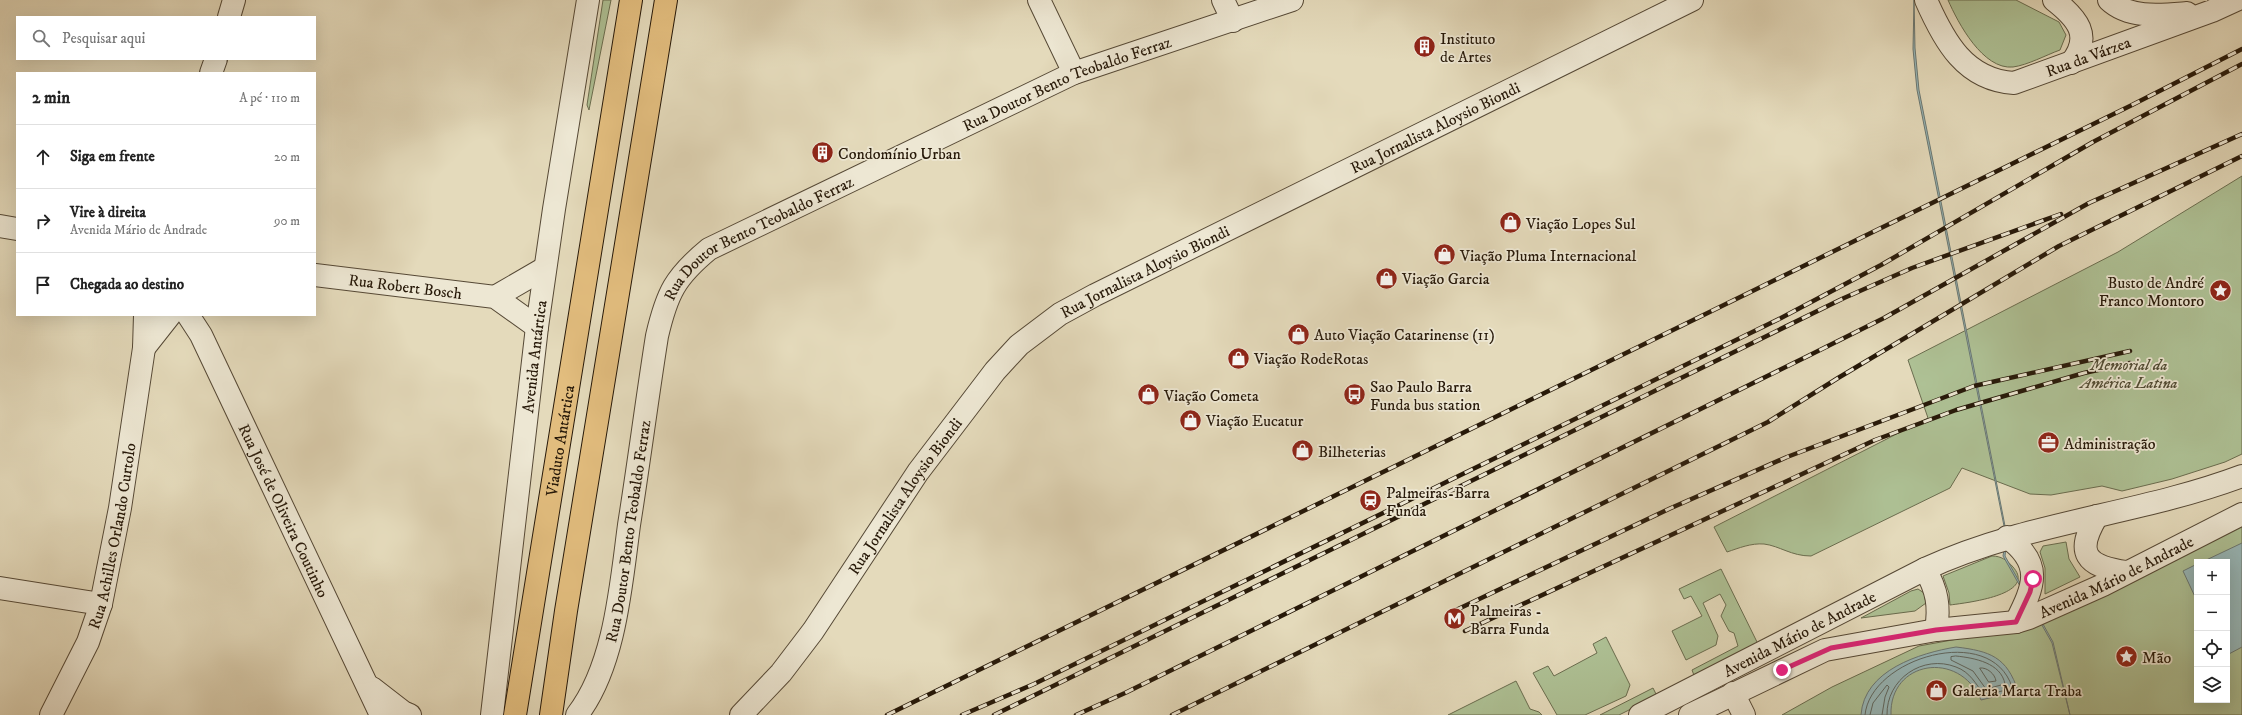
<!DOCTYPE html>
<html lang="pt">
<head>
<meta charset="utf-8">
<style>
  body { margin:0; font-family:"IM FELL DW Pica",serif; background:#f6f6f6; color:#222 }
  .controls { position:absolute; right:12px; bottom:12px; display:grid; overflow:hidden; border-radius:0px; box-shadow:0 4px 16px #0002 }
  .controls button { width:36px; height:36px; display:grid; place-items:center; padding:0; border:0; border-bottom:1px solid #e0e0e0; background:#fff; color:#222; font:20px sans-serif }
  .stop { position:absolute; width:12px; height:12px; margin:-9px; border:3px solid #db2777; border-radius:50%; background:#fff }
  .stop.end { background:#db2777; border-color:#fff; box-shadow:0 1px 4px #0008 }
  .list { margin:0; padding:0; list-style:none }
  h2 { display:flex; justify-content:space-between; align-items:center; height:52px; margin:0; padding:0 16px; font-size:17px }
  h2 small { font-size:13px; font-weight:400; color:#767676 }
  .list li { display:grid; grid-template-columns:26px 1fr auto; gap:12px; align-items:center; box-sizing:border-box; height:64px; padding:0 16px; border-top:1px solid #e0e0e0 }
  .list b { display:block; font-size:15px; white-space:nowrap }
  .list p { margin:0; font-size:13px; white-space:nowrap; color:#767676 }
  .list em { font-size:13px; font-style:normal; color:#767676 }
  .icon { flex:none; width:22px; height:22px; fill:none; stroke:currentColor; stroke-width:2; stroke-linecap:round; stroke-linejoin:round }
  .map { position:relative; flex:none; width:2242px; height:715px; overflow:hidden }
  .search { position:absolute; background:#fff; box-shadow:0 4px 16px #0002; left:16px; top:16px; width:300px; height:44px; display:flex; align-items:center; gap:10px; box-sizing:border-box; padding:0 14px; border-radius:0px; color:#767676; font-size:15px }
  .panel { position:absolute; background:#fff; box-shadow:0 4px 16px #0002; left:16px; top:72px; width:300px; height:244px; border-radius:0px }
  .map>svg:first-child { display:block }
  .green { fill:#aec195; stroke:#6a6d4f; fill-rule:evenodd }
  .water { fill:#98b8b9; stroke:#6b7873 }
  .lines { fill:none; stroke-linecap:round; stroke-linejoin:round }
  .shore { stroke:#606861; stroke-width:1 }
  .minor-casing { stroke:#564936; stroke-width:24 }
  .major-casing { stroke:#271909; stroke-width:24 }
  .minor { stroke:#ede7d3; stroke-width:22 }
  .major { stroke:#e2bd7e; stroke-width:22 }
  .rail-casing { stroke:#271909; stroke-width:4.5 }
  .rail { stroke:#ede7d3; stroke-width:3; stroke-dasharray:9; stroke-linecap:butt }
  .route { stroke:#db2777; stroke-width:5 }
  .labels { text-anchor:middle; stroke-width:3.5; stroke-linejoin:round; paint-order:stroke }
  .poi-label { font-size:16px; fill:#271909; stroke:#ede7d3; text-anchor:start }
  .street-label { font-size:16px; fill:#271909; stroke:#ede7d3 }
  .park-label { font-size:16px; font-style:italic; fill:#504b33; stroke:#ede7d3 }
</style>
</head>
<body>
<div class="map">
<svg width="2242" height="715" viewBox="0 0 2242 715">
  <rect width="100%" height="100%" fill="#e4dabb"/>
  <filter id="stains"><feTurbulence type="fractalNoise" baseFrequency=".005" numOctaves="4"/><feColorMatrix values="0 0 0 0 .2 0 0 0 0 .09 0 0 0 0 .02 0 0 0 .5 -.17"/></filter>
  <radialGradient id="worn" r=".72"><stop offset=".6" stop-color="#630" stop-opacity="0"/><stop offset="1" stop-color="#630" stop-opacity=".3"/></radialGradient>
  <path class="green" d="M603,0H611L589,110L587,105Z
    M1948,0H2016L2059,22L2066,35L2060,50C2046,55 2028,65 2013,67C1983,70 1958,23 1948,0Z
    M2242,176V454L2225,462L2172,479L2122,491L2102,486L2051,495L2030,494L1962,468L1950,488L1811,556C1791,556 1780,546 1764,544C1751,543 1739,548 1727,552L1714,527L1928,418L1908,360L2118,252Z
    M2242,524V715H1782L1832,687L1919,646L1963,638ZM2197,562H2227V700H2197Z
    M2066,542L2069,559L2080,577L2045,594V568L2040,552L2043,546Z
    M1992,556C2001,556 2007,560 2013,567C2038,595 1965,603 1950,605L1949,593L1943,576Z
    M1721,569L1759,646L1695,678L1692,670L1738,646L1734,633L1729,631L1721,616L1726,605L1720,594L1703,603L1718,636L1716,645L1686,660L1672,631L1702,616L1691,596L1684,599L1679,589Z
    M1918,589L1924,593L1926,603L1915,611L1861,618L1911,591Z
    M1606,637L1630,685L1626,696L1585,715H1557L1533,673L1548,666L1554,676L1597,653L1593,644Z
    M1516,681L1530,709L1539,712L1542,715H1448Z
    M1653,688L1657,696L1619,715H1600Z"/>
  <path class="water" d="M1914,0L1915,48L1919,90L2007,536L2005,556L2053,642L2070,715L2052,643L2003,556L2006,536L1917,90L1913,49Z
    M2242,543V647L2227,655V562H2202Z
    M2197,564V601L2183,571Z
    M1956,647C1990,651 2007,657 2018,691L1981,700C1959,649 1889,661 1891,715H1861C1864,670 1920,653 1956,647Z"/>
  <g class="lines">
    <path class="shore" d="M1956,656C1975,658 2001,663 2005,684L1986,689L1973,671L1951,660V657Z
      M1980,668C1987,667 1995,674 1996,681L1989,682Z
      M1865,715C1870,658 1991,622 2012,687L2011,689L1984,695C1976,684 1970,672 1956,667C1923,654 1886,679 1887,715
      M1870,715L1873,703L1887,685L1889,687L1885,697L1882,715"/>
    <defs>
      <g id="minor">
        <path d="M1039,0L1074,73"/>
        <path d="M1223,0L1233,21"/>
        <path id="s1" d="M1926,0C1944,41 1965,80 2014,83L2212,11L2236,0"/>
        <path d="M2054,0C2077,18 2093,36 2071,63"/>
        <path d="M2109,0C2129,19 2162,15 2187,13"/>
        <path d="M229,17L234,0"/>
        <path d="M211,73L216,59"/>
        <path d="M0,226L17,229"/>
        <path id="s2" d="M315,275L495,297L537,327"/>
        <path d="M495,297L545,268"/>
        <path id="s3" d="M188,315L201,335L381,715"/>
        <path d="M144,348L170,315"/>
        <path d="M2097,516C2075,553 2085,566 2126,572"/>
        <path d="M2007,537C2044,564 2034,586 2016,622"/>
        <path d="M1925,569C1937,590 1940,606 1936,630"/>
        <path d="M0,588L101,604"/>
        <path d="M372,688L403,712L410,715"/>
        <path d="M1733,693L1744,715"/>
        <path id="s4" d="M51,715L88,642L101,604L120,508L144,348L145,315"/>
        <path id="s5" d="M492,715L537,327L554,209L588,0"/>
        <path id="s6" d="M577,715C615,666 621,585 629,525C639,462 647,399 657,336C667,293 675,277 709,249L1074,73L1292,0"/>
        <path id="s7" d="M741,715L781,673L813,631L918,472L995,371L1019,345L1060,314L1095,295L1692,0"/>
        <path id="s8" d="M1640,715L1925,569C2026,522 2138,515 2242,476"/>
        <path id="s9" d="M1690,715L1825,650L1936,630L2016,622L2029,618L2103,585L2242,514"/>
      </g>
      <g id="major">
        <path id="s10" d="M515,715L631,0"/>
        <path d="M551,715L566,611L666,0"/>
      </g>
    </defs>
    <use href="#minor" class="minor-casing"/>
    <use href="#major" class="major-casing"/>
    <use href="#minor" class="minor"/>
    <use href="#major" class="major"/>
    <defs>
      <path id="rail" d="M1454,611L1671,508L1787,457L1974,386L2130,351
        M1465,631L1875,440L1956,410L2084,373L2130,363
        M887,715L2130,106L2242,49
        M962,715L1034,684L1781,318L1881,265L2093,142L2242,64
        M994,715L1844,298L1912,268L2061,214
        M1076,715L1125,693L1808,356L1884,318L2089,203L2242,134
        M1172,715L1768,422L1838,378L2059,246L2242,156"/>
    </defs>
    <use href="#rail" class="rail-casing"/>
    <use href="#rail" class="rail"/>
  </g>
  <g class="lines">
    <path class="route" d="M1782,670L1831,648L1936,630L2016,622L2030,592L2033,579"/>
  </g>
  <defs>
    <symbol id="building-disc" viewBox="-11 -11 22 22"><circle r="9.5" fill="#8f2418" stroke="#ede7d3"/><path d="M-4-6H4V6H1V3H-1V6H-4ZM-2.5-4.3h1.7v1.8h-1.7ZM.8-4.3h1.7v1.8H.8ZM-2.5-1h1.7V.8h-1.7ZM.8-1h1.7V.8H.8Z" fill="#fff"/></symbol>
    <symbol id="shop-disc" viewBox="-11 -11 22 22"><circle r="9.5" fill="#8f2418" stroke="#ede7d3"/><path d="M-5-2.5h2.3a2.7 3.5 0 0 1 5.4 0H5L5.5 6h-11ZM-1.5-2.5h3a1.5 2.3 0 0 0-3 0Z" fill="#fff"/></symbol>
    <symbol id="sight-disc" viewBox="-11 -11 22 22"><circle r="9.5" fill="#8f2418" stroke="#ede7d3"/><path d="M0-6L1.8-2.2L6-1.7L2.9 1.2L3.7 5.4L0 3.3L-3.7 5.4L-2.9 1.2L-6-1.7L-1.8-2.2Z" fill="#fff"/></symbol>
    <symbol id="bus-disc" viewBox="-11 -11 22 22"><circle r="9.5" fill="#8f2418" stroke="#ede7d3"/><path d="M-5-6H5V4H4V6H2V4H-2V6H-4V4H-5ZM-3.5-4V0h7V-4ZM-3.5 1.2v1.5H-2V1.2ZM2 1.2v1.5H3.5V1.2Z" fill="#fff"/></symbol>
    <symbol id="office-disc" viewBox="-11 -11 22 22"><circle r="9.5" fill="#8f2418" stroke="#ede7d3"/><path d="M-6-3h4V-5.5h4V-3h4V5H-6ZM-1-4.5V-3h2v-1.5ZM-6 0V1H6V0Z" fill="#fff"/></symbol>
    <symbol id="station-disc" viewBox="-11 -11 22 22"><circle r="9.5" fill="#8f2418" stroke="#ede7d3"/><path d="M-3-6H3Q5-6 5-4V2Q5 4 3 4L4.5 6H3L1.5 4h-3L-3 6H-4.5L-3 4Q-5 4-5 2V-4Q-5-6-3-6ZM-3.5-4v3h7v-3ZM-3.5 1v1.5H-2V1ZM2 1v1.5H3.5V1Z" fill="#fff"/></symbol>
    <symbol id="metro-disc" viewBox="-11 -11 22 22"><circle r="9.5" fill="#8f2418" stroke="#ede7d3"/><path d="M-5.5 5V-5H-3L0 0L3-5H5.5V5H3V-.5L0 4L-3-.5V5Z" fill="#fff"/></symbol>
  </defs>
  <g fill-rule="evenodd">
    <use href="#building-disc" x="1412" y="34" width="25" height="25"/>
    <use href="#building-disc" x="810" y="140" width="25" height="25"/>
    <use href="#shop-disc" x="1498" y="210" width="25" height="25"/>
    <use href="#shop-disc" x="1432" y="242" width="25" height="25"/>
    <use href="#shop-disc" x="1374" y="266" width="25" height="25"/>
    <use href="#sight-disc" x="2208" y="278" width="25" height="25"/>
    <use href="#shop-disc" x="1286" y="322" width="25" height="25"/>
    <use href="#shop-disc" x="1226" y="346" width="25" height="25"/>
    <use href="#shop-disc" x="1136" y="382" width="25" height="25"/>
    <use href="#bus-disc" x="1342" y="382" width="25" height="25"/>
    <use href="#shop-disc" x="1178" y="408" width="25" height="25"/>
    <use href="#office-disc" x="2036" y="430" width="25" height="25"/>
    <use href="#shop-disc" x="1290" y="438" width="25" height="25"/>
    <use href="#station-disc" x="1358" y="488" width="25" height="25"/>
    <use href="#metro-disc" x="1442" y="606" width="25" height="25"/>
    <use href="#sight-disc" x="2114" y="644" width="25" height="25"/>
    <use href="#shop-disc" x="1924" y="678" width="25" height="25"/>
  </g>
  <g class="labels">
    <g class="poi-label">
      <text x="1440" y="44">Instituto<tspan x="1440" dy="18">de Artes</tspan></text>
      <text x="838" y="159">Condomínio Urban</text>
      <text x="1526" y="229">Viação Lopes Sul</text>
      <text x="1460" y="261">Viação Pluma Internacional</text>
      <text x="1402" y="284">Viação Garcia</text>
      <text x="2204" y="288" text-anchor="end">Busto de André<tspan x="2204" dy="18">Franco Montoro</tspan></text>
      <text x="1314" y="340">Auto Viação Catarinense (11)</text>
      <text x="1254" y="364">Viação RodeRotas</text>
      <text x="1370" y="392">Sao Paulo Barra<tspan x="1370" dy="18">Funda bus station</tspan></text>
      <text x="1164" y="401">Viação Cometa</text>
      <text x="1206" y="426">Viação Eucatur</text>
      <text x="2064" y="449">Administração</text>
      <text x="1318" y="457">Bilheterias</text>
      <text x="1386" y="498">Palmeiras-Barra<tspan x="1386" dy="18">Funda</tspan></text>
      <text x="1470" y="616">Palmeiras -<tspan x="1470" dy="18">Barra Funda</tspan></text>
      <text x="2142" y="663">Mão</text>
      <text x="1952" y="696">Galeria Marta Traba</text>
    </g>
    <g class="street-label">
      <text dy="6" stroke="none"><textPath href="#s1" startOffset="207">Rua da Várzea</textPath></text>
      <text dy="6" stroke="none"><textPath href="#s6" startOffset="889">Rua Doutor Bento Teobaldo Ferraz</textPath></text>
      <text dy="6" stroke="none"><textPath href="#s7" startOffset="934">Rua Jornalista Aloysio Biondi</textPath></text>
      <text dy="6" stroke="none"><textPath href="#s6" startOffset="541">Rua Doutor Bento Teobaldo Ferraz</textPath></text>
      <text dy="6" stroke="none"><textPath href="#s7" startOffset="610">Rua Jornalista Aloysio Biondi</textPath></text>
      <text dy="6" stroke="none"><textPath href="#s2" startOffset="91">Rua Robert Bosch</textPath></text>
      <text dy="6" stroke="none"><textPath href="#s5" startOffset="361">Avenida Antártica</textPath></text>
      <text dy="6" stroke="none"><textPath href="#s10" startOffset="278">Viaduto Antártica</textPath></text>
      <text dy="6" stroke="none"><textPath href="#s7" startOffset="274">Rua Jornalista Aloysio Biondi</textPath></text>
      <text dy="6" stroke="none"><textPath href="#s3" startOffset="218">Rua José de Oliveira Coutinho</textPath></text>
      <text dy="6" stroke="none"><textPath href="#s6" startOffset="193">Rua Doutor Bento Teobaldo Ferraz</textPath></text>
      <text dy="6" stroke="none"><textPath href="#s4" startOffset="191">Rua Achilles Orlando Curtolo</textPath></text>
      <text dy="6" stroke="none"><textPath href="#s9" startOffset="453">Avenida Mário de Andrade</textPath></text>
      <text dy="6" stroke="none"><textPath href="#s8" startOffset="179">Avenida Mário de Andrade</textPath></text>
    </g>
    <g class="park-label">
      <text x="2129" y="370">Memorial da<tspan x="2129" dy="18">América Latina</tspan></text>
    </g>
  </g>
  <rect width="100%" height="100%" filter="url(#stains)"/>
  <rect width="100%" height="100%" fill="url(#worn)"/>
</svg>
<div class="controls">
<button>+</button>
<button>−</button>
<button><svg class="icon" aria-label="locate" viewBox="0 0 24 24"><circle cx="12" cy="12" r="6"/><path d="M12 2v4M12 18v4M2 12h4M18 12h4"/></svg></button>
<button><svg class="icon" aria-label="layers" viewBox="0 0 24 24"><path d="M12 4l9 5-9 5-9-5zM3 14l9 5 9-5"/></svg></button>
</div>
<div class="stop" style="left:2033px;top:579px"></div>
<div class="stop end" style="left:1782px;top:670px"></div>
<div class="search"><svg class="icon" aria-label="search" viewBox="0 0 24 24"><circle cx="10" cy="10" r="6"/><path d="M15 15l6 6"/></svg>Pesquisar aqui</div>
<section class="panel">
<h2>2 min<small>A pé · 110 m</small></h2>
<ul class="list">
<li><svg class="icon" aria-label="ahead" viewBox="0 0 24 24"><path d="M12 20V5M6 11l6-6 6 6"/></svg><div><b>Siga em frente</b></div><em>20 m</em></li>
<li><svg class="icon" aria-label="right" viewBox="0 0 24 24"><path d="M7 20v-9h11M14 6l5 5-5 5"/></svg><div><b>Vire à direita</b><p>Avenida Mário de Andrade</p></div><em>90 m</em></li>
<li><svg class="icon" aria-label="arrive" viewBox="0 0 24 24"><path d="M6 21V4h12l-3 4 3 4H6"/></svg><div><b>Chegada ao destino</b></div></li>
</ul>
</section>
</div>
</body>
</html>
